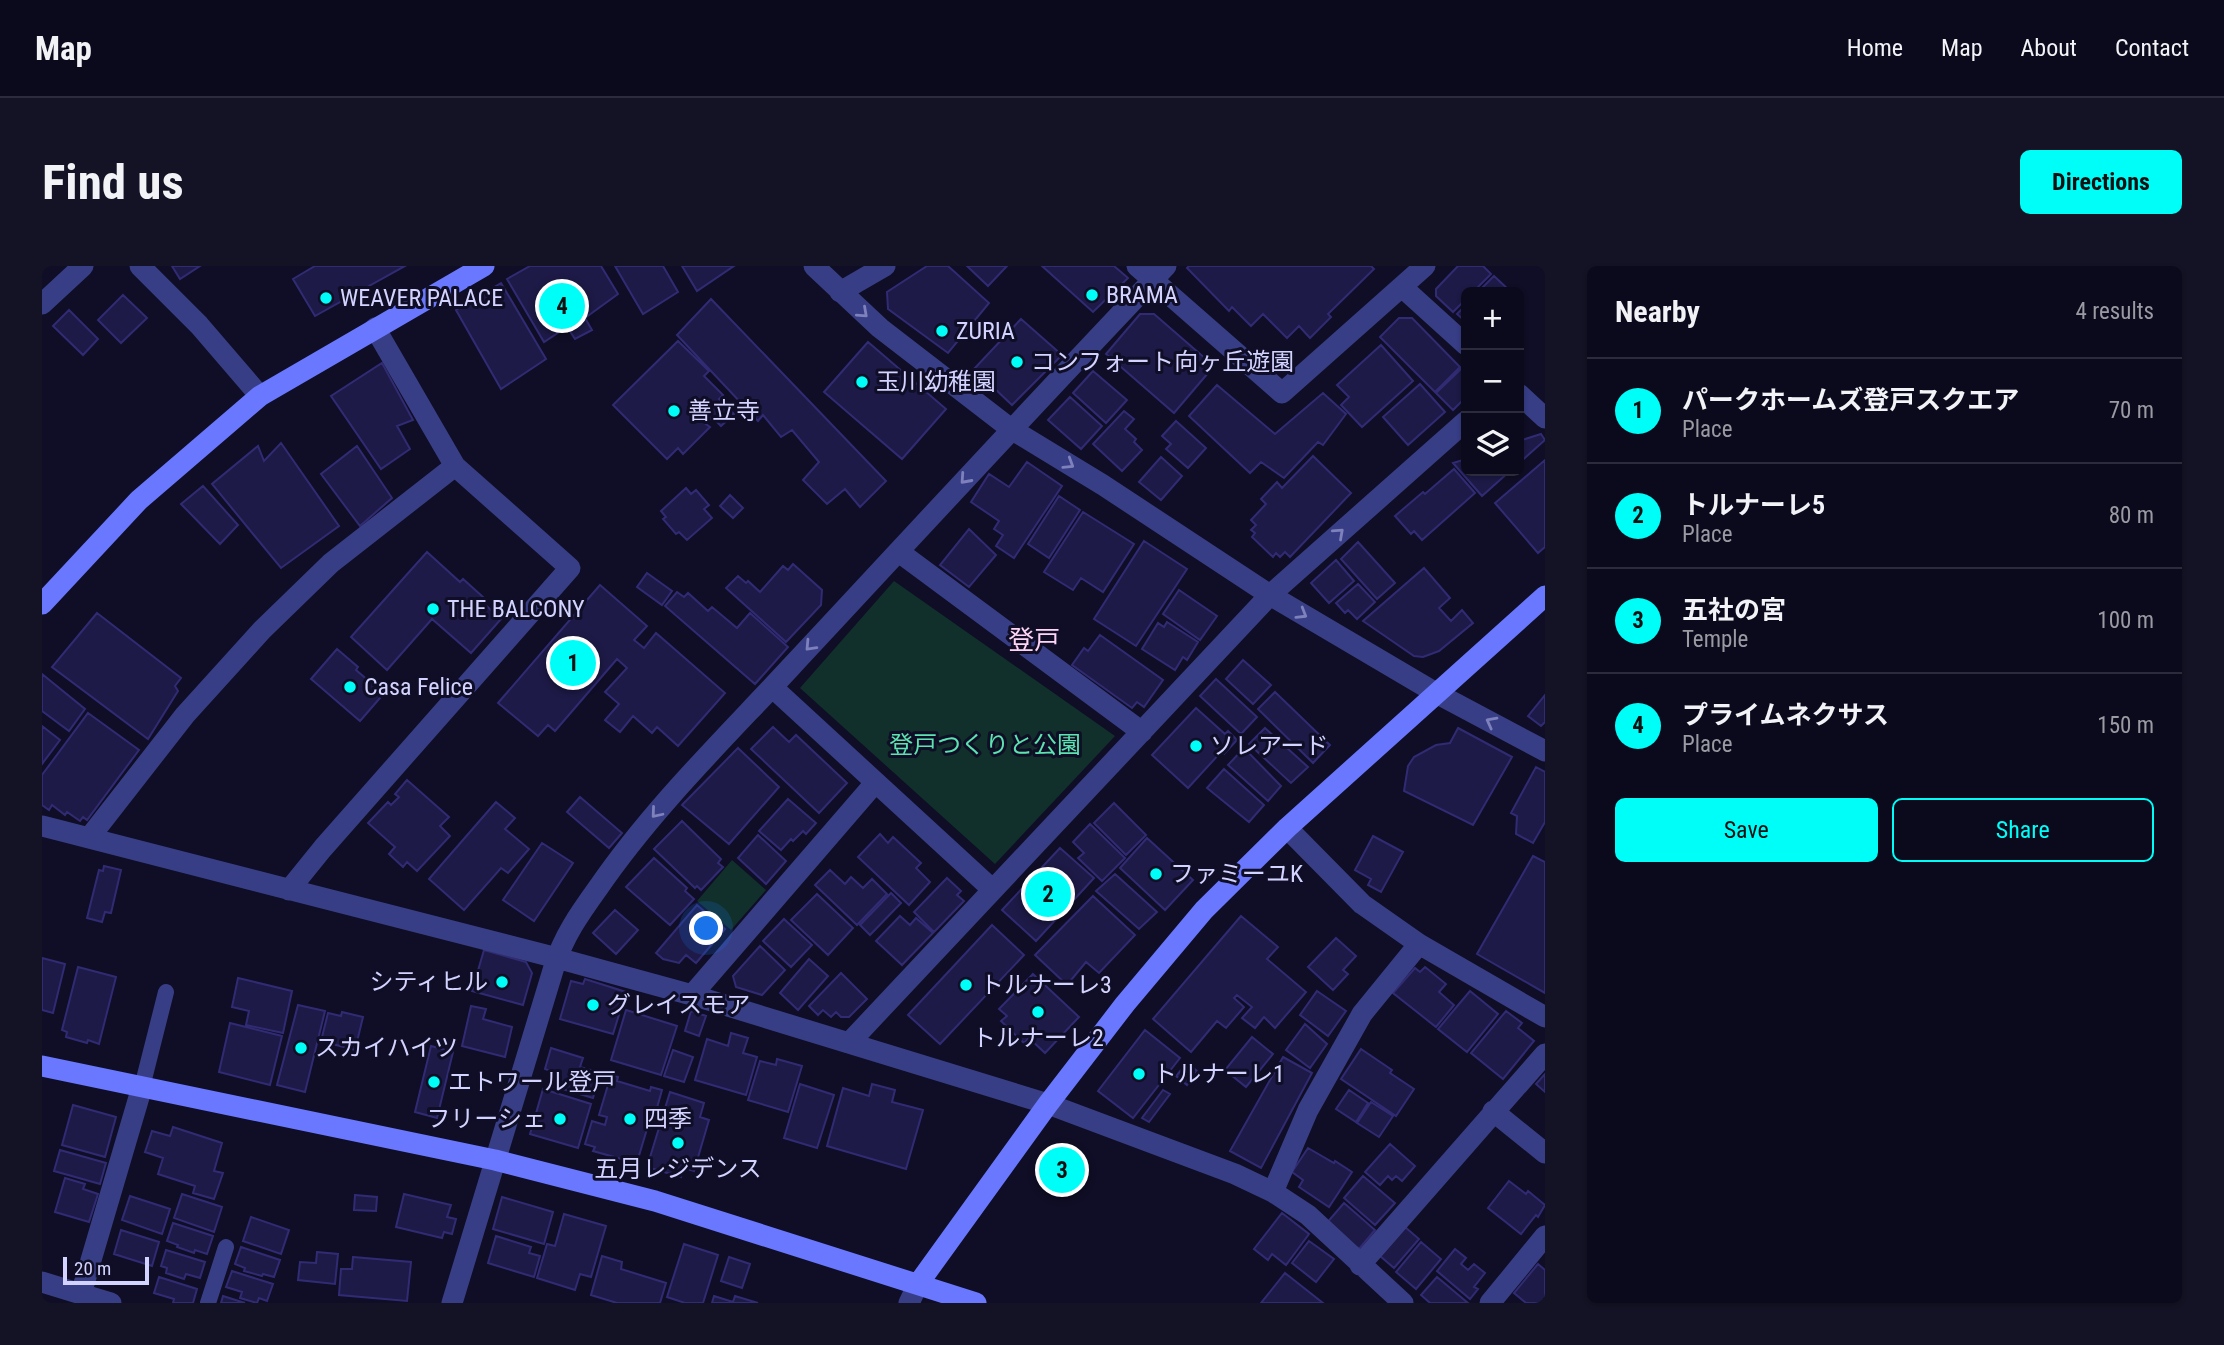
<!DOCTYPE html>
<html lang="en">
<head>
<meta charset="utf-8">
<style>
  body { margin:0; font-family:"Roboto Condensed","Noto Sans JP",sans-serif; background:#141325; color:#f1f3f6 }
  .controls { position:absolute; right:21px; top:21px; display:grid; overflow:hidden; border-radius:10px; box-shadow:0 2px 5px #0004 }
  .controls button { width:63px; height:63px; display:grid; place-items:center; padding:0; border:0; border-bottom:2px solid #2b2b3b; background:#0b0a1c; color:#f1f3f6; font:35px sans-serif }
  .scale { position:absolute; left:21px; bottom:18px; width:86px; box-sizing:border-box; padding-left:7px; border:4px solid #d3d3ff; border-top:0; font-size:19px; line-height:24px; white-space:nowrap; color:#d3d3ff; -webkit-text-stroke:5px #0f0e26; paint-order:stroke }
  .you { position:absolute; left:665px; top:663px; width:24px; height:24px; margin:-18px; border:5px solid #fff; border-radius:50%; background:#1a73e8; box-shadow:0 0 0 10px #1a73e833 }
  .badge { display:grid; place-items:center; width:46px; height:46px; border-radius:50%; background:#00fef8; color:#111; font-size:23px; font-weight:700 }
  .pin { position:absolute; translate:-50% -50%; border:4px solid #fff; box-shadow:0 2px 7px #0006 }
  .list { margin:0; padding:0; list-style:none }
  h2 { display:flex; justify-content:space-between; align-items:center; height:91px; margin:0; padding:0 28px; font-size:30px }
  h2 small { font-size:23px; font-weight:400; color:#9a9aa3 }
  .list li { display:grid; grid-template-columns:46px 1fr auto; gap:21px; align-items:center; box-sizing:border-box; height:105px; padding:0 28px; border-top:2px solid #2b2b3b }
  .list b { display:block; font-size:26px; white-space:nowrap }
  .list p { margin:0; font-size:23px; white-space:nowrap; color:#9a9aa3 }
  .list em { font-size:23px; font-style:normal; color:#9a9aa3 }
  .actions { display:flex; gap:14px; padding:21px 28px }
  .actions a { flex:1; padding:16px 0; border:2px solid #00fef8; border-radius:10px; text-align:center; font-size:24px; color:#00fef8 }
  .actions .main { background:#00fef8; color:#111 }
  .icon { flex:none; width:38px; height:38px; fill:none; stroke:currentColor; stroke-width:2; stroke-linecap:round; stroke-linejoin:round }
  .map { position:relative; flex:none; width:1503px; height:1037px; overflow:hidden; border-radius:10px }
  header { display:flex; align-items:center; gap:42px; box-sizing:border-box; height:98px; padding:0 35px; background:#0b0a1c; border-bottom:2px solid #2b2b3b }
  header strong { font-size:33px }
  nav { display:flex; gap:38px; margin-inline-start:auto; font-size:24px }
  .intro { display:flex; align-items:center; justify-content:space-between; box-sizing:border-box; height:168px; padding:0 42px }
  h1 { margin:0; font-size:49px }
  .button { padding:18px 32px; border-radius:10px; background:#00fef8; color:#111; font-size:24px; font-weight:700 }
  main { display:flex; gap:42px; padding:0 42px }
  aside { flex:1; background:#0b0a1c; border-radius:10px; box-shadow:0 2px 5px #0004 }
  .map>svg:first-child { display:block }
  .green { fill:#11302b }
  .building { fill:#1d1a47; stroke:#312b74; stroke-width:2 }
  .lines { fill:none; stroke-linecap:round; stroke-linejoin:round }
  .lane { stroke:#383e86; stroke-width:16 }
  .street { stroke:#383e86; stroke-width:21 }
  .secondary { stroke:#6a78ff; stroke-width:21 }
  .oneway { stroke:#7e81bc }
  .poi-dot { fill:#00fef8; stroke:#0f0e26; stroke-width:2.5 }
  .labels { text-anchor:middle; stroke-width:6; stroke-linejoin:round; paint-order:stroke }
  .poi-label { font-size:24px; fill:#d3d3ff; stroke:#0f0e26; text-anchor:start }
  .park-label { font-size:24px; fill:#5be3b0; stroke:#0f0e26 }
  .neighbourhood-label { font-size:26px; fill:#ffd5f5; stroke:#0f0e26 }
</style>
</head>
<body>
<header>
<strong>Map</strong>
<nav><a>Home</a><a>Map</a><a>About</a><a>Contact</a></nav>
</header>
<div class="intro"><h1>Find us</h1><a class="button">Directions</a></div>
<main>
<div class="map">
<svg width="1503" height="1037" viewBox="0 0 1503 1037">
  <rect width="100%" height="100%" fill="#0f0e26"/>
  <path class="green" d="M852,315L1073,470L953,598L758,422Z
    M690,594L724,624L689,664L655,635Z"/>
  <path class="building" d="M130,0H158L138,13Z
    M273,0H363L273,50L251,13Z
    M488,0H559L576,28L543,52L550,64L533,73L525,61L502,76L465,13Z
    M573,0H621L636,26L601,48Z
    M640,0H692L655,25Z
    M885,0H906L947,37L906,87L846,43L845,26Z
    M925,0H965L946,20Z
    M1000,0H1072L1086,12L1051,46Z
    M1147,0H1329L1332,3L1286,48L1289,51L1268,72L1257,60L1245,72L1221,48L1209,60L1190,41L1187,45L1145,2Z
    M1416,0H1441L1449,8L1431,26H1424V33L1411,46L1394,30V23Z
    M1452,10L1469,26H1436Z
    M459,17L504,93L459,123L414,44Z
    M81,29L105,52L79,77L56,54Z
    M669,33L844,215L818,241L803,223L785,238L761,214L777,196L750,164L739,171L721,149L716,155L635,69Z
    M1424,39V56L1415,48Z
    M27,44L56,73L41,89L11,60Z
    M1098,48H1112L1172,100L1132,147L1064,88Z
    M1357,52H1370L1418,101L1393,126L1338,71Z
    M979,53L1020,89L970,139L932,103Z
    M636,75L667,105L662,110L681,129L677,133L692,148L679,160L670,151L664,158L668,161L641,188L636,182L625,193L571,139Z
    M826,76L904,143L860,193L782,126Z
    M1339,79L1371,115L1320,161L1299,139L1307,131L1295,119Z
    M340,97L371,154L355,160L368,183L339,203L289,130Z
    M1420,102L1424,106V131L1411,144L1394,127Z
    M1051,105L1085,134L1064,157L1031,127Z
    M1378,118L1403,146L1366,179L1341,151Z
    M1175,119L1233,168L1281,127L1304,148L1281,179L1276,176L1242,212L1219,196L1208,207L1147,150Z
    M1028,131L1060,160L1039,183L1006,154Z
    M1082,145L1092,153L1083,163L1094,173L1092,176L1100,184L1080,205L1051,178Z
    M1134,155L1164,182L1146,202L1124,183L1129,178L1120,170Z
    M1499,168L1503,174L1477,197V175Z
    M239,177L297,260L239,302L170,218L216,180L222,195Z
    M315,180L350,232L318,260L279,208Z
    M1271,190L1309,227L1248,291L1243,286L1238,291L1234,287L1231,291L1210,271L1213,267L1209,264L1214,259L1209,254L1224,238L1219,233L1235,216L1240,222Z
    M1119,191L1140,210L1119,234L1097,216Z
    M1424,193V205H1468L1440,230L1411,197Z
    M1503,194V281L1496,287L1453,237Z
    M985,196L1020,220L972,292L954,280L961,269L952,263L957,255L929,236L947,208L967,221Z
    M1412,203L1433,227L1380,274L1372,265L1369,268L1353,250L1381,226L1383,228Z
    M161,220L196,259L178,278L139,238Z
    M644,222L649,228L654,224L667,239L662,243L670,252L645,274L637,266L634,268L621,253L624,251L619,245Z
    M688,229L701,242L691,252L678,240Z
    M1017,230L1038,244L1007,292L986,278Z
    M1041,246L1092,278L1061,326L1039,312L1031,324L1002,306Z
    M927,263L954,289L927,321L898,299Z
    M1102,275L1145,303L1094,380L1052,353Z
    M1316,276L1353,317L1335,333L1299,293Z
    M385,286L418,316L421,313L441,331L438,334L459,353L429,387L390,353L345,404L309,371Z
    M1294,294L1312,315L1287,337L1269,317Z
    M751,298L780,324L779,339L744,376L684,322L696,310L704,317L706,315L718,326L741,300L746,304Z
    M1382,302L1408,332L1397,342L1409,355L1420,344L1431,357L1397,385L1381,391L1372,390L1321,355Z
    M605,307L630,325L620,339L595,321Z
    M1316,318L1333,336L1315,353L1306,344L1303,347L1294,337Z
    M558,319L605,360L592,374L602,382L614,367L683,427L636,480L615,461L610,467L591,450L578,466L563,454L577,438L563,426L585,402L575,393L513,465L506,459L496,470L456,437Z
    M1137,324L1175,350L1158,374L1121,348Z
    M635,326L642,331L646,327L666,345L670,341L695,362L708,347L746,381L713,418L623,340Z
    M55,347L139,412L133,420L136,425L106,473L10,401Z
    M1125,356L1156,376L1145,394L1141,391L1133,404L1100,383L1116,357L1122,361Z
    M1058,369L1121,414L1102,441L1095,436L1090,442L1030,399L1042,382L1046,385Z
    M295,383L316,401L314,404L328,416L331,414L344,425L318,455L269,413Z
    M1201,394L1229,419L1211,438L1184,413Z
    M0,408L43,443L27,465L0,445Z
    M1174,413L1215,451L1199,468L1158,430Z
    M1233,426L1288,479L1271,497L1216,443Z
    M1503,429V456L1499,460L1486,450Z
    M1154,442L1183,468L1186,465L1195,474L1182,488L1179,486L1146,522L1110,489Z
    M46,447L97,484L45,554L41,551L38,555L25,546L23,549L10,539L7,544L0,539V509Z
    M0,460L18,474L0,498Z
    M731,461L747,476L754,469L805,517L777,547L709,483Z
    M1223,462L1266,501L1249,517L1207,478Z
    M1416,462L1470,491L1431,559L1362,525L1366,500L1372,491L1394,479L1408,477Z
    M696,482L737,521L687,578L640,539Z
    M1202,482L1239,520L1226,535L1186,499Z
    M1494,501L1503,506V556L1491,577L1474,568L1475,550L1469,547Z
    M1182,503L1222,539L1207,556L1165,522Z
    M365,514L407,551L398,560L408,570L375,605L365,596L361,601L347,588L353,581L326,557L346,536L349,539L357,531L353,528Z
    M538,531L580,567L567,582L525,546Z
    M746,533L774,557L764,568L761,565L751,575L749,573L739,584L717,565Z
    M454,536L473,552L463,563L487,583L466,607L459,602L422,644L387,613Z
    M1072,537L1104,569L1084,589L1052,557Z
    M640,555L679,593L676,597L681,601L659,624L655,620L653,622L612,583Z
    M1048,558L1083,592L1060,615L1036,592L1042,587L1031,576Z
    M838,568L846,577L851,571L879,597L874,602L888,616L867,639L816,591Z
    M716,569L744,595L724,618L696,592Z
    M1331,570L1361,586L1339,626L1326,619L1329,613L1313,604Z
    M1105,572L1151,614L1123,644L1078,602Z
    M500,577L531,597L492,655L461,634Z
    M1018,582L1052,612L994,675L960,644Z
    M1491,590L1503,596V727L1435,688Z
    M612,592L645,622L643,625L652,633L628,659L584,621Z
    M62,600L79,604L69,647L63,646L60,656L45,652L57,604L61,605Z
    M788,604L803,618L809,611L821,622L830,613L845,628L815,659L773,619Z
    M1073,608L1115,646L1097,663L1054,625Z
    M905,612L919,625L915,629L922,635L892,666L872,646Z
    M849,627L859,637L828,669L818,659Z
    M775,628L811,662L786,689L749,654Z
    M1051,630L1093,669L1057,707L1044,696L1025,719L993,689Z
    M655,639L683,663L654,697L644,689L637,697L621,693L614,687Z
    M573,644L596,664L574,688L551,667Z
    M858,650L868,659L874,652L891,667L860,699L834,675Z
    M1199,650L1236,681L1225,693L1264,726L1233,762L1222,751L1213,762L1200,752L1210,741L1195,729L1192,732L1202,741L1184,762L1175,755L1149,786L1111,753Z
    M742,653L770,679L749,701L721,675Z
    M950,659L982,689L898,778L866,749Z
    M1294,672L1314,690L1301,704L1306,708L1291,724L1266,701Z
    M718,680L743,704L720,729L694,721L691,710Z
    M442,684L484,696L490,707L481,739L430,725Z
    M0,692L23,698L11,747L0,744Z
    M767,693L786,710L756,744L738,727Z
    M36,701L74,711L57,778L46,774L45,777L24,771L25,766L20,764Z
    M1383,701L1404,718L1397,726L1412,739L1394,761L1351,727L1373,702L1378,706Z
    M799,707L825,733L807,751H799L794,746L789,751L781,744L776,749L767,740Z
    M991,708L1037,751L1003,787L987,772L982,777L959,755L965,750L957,743Z
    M196,712L250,725L241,767L204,759L207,745L190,741Z
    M543,713L584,726L571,768L518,753L529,715L541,718Z
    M1275,725L1304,745L1286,770L1258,749Z
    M1428,725L1456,748L1425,786L1396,763Z
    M256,739L283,745L263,826L235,819Z
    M429,740L444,743L441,753L470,761L463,791L420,780Z
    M584,744L635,760L619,809L569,794Z
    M649,745L664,750L657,770L643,765Z
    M1464,745L1480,757L1476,762L1492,775L1461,813L1429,787Z
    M300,746L321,751L313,784L279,775L286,747L299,750Z
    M188,757L240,770L228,819L177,806Z
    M1263,758L1285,778L1268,802L1244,784Z
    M1103,764L1138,792L1091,852L1056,825Z
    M689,767L706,772L701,787L715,791L704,829L653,814L665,773L686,780Z
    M1210,771L1231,788L1204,821L1183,804Z
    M389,780L411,786L395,852L373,846Z
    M509,782L541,792L538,801L559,807L551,832L507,819L511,806L503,803Z
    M1319,783L1350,804L1348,807L1372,823L1354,850L1299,813Z
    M631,784L651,791L642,816L622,810Z
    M1241,791L1270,807L1219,902L1188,885Z
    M735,793L760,800L746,846L706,834L718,795L734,799Z
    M1145,797L1155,805L1145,819L1134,810Z
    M1503,808V826L1494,818Z
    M569,809L576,811L575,815L608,825L609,821L620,824L609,863H605L596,893L584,890L583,894L551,885L553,881L543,878L550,855L563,859L565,851L557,849Z
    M758,818L792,829L775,882L742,872Z
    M830,818L853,824L850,836L881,844L864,903L785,880L801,822L827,830Z
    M501,823L549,838L536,882L488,868Z
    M1121,824L1128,828L1107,856L1100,852Z
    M1307,824L1326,837L1314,856L1294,843Z
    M628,826L662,837L658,851L667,854L652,905L642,902L639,911L605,901Z
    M1329,836L1351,850L1337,871L1315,857Z
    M31,839L74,851L63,891L20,879Z
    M131,861L180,877L172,905L181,907L172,933L151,927L153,920L116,908L121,892L103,886L110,865L128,870Z
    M1348,878L1373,900L1360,915L1354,910L1350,914L1346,910L1338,919L1323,906Z
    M1266,882L1292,897L1293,895L1310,906L1287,941L1257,921L1261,914L1250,906Z
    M18,884L64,897L58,918L12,905Z
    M1013,892L1034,900L1027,917L1006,908Z
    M1321,910L1353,937L1333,959L1302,932Z
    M23,912L43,918L41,923L56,928L47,956L13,946Z
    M1467,915L1484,928L1486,925L1503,939L1496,951L1494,949L1479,968L1446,942Z
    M140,928L180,941L172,966L132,952Z
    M362,928L409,939L405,951L414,953L410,968L402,966L400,972L354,961Z
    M313,929L335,931L334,945L312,944Z
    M88,930L128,943L120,968L80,954Z
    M460,931L511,946L502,978L451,963Z
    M1302,937L1333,964L1317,983L1283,959Z
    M1240,947L1267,968L1244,999L1230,988L1226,994L1212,983Z
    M522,948L564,960L549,1011L538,1008L533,1024L495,1012L505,978L513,980Z
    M209,951L247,964L239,988L201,975Z
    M131,957L171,970L165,988L153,984L152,987L135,981L136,979L125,975Z
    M1363,961L1377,973L1352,1002L1338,990Z
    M79,964L117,976L110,1000L72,988Z
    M454,970L489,981L487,987L498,990L492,1011L446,997Z
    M1267,975L1292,993L1274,1016L1250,997Z
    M1379,976L1399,993L1374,1023L1354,1006Z
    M642,978L676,989L661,1037H643L625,1031Z
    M199,981L238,994L232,1011L221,1008L220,1010L202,1005L203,1002L193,998Z
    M1413,983L1424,992L1419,998L1426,1004L1432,998L1443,1007L1432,1021L1436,1023L1428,1033L1395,1005Z
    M124,984L163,996L158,1012L144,1008L142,1013L124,1007L125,1002L119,1000Z
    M275,986L296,988L293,1018L256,1014L258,996L274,997Z
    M560,990L580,996L579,1003L624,1017L618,1037H575L549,1029Z
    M311,991L369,996L365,1035L297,1029L299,1003H310Z
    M687,991L708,998L700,1022L679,1015Z
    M1496,998L1503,1004V1037H1484L1472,1027Z
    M190,1005L231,1018L225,1035L217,1032L215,1037L198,1032L200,1026L184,1021Z
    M1243,1007L1281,1037H1219Z
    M117,1011L155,1023L151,1037H131L132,1033L112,1027Z
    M1395,1011L1426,1037H1388L1379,1029Z
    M181,1030L203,1037H179Z
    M672,1030L691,1036L693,1030L716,1037H670Z"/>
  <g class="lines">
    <path class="lane" d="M100,821L124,726
      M166,1037L184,981"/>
    <path class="street" d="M98,0L157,59L218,130
      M772,0L838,62L969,163L1061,219L1228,329L1394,427L1503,485
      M1095,0L1240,127L1383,0
      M1360,21L1424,79
      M798,26L843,0
      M0,38L41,0
      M1477,128L1503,152
      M857,286L1100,466
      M730,421L951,624
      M0,560L515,692L650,729L1006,838L1193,908L1231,926L1266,949L1361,1037
      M1245,562L1320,638L1377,678L1503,751
      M47,572L143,449L220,364L289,297L413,200
      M247,624L281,582L528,302L413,200L333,62
      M650,729L833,517
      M807,777L1228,329L1424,155
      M1451,845L1503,887
      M1231,926L1266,844L1320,748L1377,678
      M1318,999L1503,788
      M0,1016L39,1028
      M69,1037L39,1028L100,821
      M410,1037L512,701C521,671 538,647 556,622C611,542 681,474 747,403C873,268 997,133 1124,0
      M867,1037L876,1018
      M1448,1037L1503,970"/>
    <path class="secondary" d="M0,338L97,234L218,130L442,0
      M0,800L453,894L613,935L934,1037
      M876,1018L1006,838L1083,738L1162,644L1245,562L1503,330"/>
  </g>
  <defs><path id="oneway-chevron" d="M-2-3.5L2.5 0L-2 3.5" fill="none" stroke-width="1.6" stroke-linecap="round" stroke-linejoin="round" transform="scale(1.75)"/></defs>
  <g class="oneway">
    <use href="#oneway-chevron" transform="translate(821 47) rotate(42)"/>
    <use href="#oneway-chevron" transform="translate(1027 198) rotate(32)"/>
    <use href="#oneway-chevron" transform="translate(923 213) rotate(132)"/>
    <use href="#oneway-chevron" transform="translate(1297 267) rotate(-42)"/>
    <use href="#oneway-chevron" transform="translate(1260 348) rotate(31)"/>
    <use href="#oneway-chevron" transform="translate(768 380) rotate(133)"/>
    <use href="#oneway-chevron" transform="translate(1449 456) rotate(-152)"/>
    <use href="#oneway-chevron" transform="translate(614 547) rotate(130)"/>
  </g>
  <g class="poi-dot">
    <circle cx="1050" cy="29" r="7"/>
    <circle cx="284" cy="32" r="7"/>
    <circle cx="900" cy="65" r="7"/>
    <circle cx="975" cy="96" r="7"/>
    <circle cx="820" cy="116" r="7"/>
    <circle cx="632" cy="145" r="7"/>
    <circle cx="391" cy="343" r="7"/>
    <circle cx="308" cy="421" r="7"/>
    <circle cx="1154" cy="480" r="7"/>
    <circle cx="1114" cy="608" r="7"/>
    <circle cx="460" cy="716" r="7"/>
    <circle cx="924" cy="719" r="7"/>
    <circle cx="551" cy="739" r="7"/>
    <circle cx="996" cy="746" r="7"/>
    <circle cx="259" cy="782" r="7"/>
    <circle cx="1097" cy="808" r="7"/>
    <circle cx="392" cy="816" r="7"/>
    <circle cx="518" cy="853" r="7"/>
    <circle cx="588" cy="853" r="7"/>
    <circle cx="636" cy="877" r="7"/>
  </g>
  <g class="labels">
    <g class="poi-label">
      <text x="1064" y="37">BRAMA</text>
      <text x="298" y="40">WEAVER PALACE</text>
      <text x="914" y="73">ZURIA</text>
      <text x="989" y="104">コンフォート向ヶ丘遊園</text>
      <text x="834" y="124">玉川幼稚園</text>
      <text x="646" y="153">善立寺</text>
      <text x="405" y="351">THE BALCONY</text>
      <text x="322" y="429">Casa Felice</text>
      <text x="1168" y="488">ソレアード</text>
      <text x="1128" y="616">ファミーユK</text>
      <text x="446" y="724" text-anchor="end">シティヒル</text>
      <text x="938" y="727">トルナーレ3</text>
      <text x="565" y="747">グレイスモア</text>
      <text x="996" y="780" text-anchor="middle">トルナーレ2</text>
      <text x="273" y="790">スカイハイツ</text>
      <text x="1111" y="816">トルナーレ1</text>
      <text x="406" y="824">エトワール登戸</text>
      <text x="504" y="861" text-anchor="end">フリーシェ</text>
      <text x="602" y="861">四季</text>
      <text x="636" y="911" text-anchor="middle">五月レジデンス</text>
    </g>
    <g class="park-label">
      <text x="943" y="487">登戸つくりと公園</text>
    </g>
    <g class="neighbourhood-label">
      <text x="992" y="383">登戸</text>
    </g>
  </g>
</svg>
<div class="controls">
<button>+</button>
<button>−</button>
<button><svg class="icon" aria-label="layers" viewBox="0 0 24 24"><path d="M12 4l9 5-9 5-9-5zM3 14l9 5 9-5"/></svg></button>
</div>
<div class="scale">20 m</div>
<div class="you"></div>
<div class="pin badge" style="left:531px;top:397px">1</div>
<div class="pin badge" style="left:1006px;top:628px">2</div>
<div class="pin badge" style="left:1020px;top:904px">3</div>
<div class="pin badge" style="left:520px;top:40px">4</div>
</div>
<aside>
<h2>Nearby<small>4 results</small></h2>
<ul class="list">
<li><span class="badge">1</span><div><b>パークホームズ登戸スクエア</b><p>Place</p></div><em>70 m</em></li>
<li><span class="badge">2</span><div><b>トルナーレ5</b><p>Place</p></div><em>80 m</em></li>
<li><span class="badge">3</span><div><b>五社の宮</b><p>Temple</p></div><em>100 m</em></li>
<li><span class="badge">4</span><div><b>プライムネクサス</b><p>Place</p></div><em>150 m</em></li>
</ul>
<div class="actions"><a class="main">Save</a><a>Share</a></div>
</aside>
</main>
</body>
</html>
